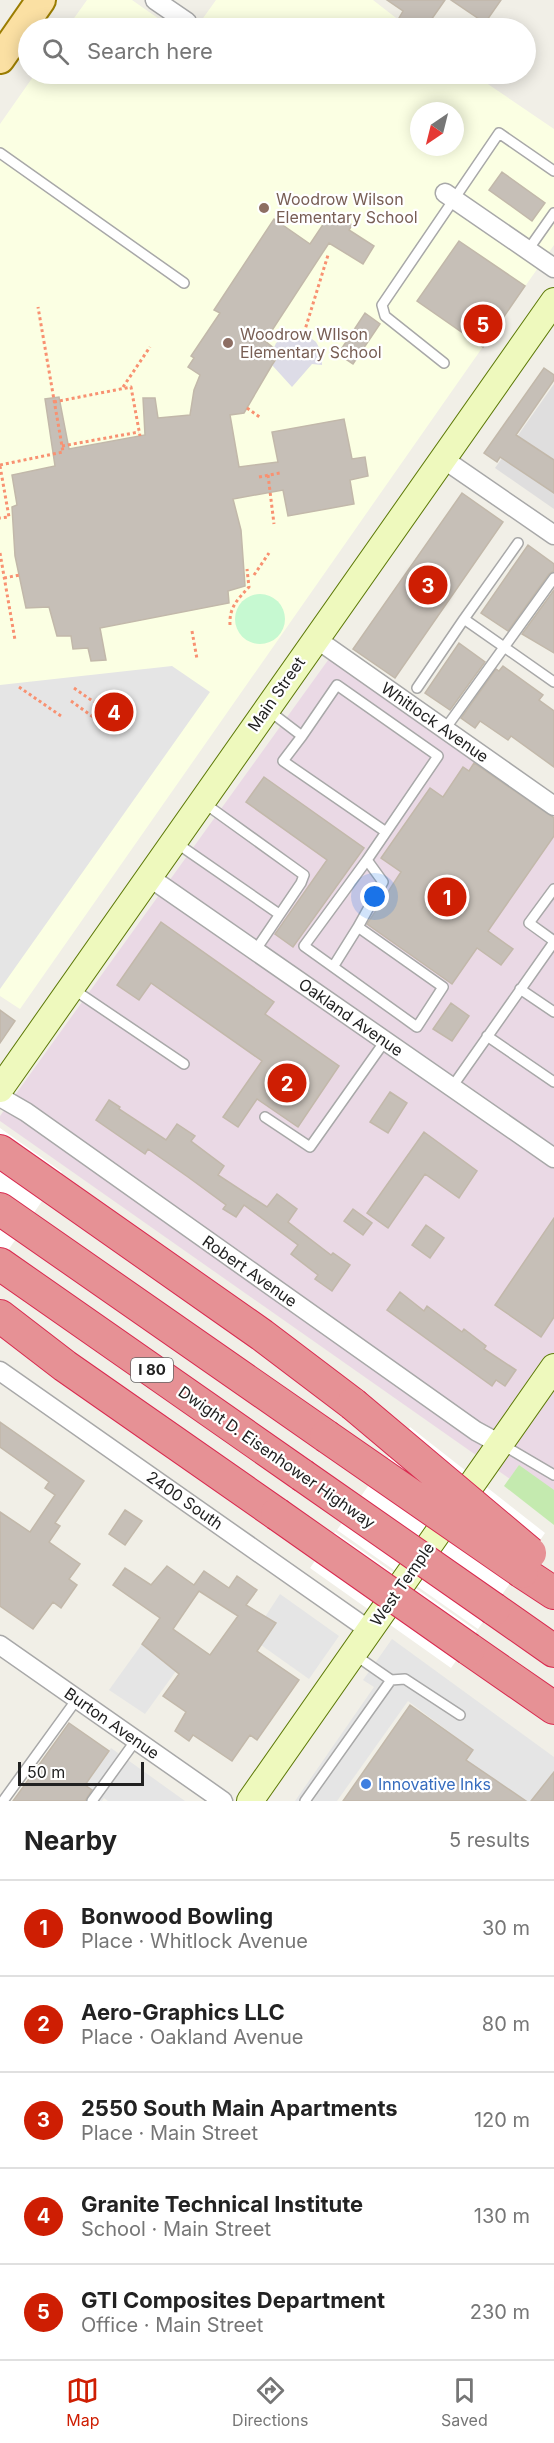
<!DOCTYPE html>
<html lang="en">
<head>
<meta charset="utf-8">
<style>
  body { margin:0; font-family:Inter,sans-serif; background:#f6f6f6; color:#222 }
  .compass { position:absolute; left:410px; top:102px; width:54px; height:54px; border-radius:50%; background:#fff; box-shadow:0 3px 15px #0003; rotate:215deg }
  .scale { position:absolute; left:18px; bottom:15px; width:126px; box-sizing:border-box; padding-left:6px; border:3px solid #212121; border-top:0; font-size:16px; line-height:21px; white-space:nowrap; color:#212121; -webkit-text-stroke:4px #fff; paint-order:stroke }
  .you { position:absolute; left:375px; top:897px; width:21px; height:21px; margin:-15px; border:4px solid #fff; border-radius:50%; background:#1a73e8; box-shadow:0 0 0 9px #1a73e833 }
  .badge { display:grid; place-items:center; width:39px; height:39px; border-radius:50%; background:#ce1e03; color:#fff; font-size:20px; font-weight:700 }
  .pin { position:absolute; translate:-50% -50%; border:3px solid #fff; box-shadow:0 2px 6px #0006 }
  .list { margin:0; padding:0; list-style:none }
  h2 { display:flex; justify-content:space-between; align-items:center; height:78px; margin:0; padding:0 24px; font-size:26px }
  h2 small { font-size:20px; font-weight:400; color:#767676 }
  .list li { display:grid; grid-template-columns:39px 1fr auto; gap:18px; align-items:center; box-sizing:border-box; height:96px; padding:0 24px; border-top:2px solid #e0e0e0 }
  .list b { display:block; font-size:22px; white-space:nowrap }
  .list p { margin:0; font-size:20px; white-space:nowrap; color:#767676 }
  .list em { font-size:20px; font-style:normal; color:#767676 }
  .icon { flex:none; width:33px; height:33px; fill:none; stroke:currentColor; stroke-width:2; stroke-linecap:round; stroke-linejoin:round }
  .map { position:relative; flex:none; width:554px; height:1801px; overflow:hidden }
  .search { position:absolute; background:#fff; box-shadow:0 3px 15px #0003; left:18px; right:18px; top:18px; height:66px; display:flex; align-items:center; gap:15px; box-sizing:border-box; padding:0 21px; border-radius:33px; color:#767676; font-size:22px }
  .sheet { height:558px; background:#fff }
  nav { display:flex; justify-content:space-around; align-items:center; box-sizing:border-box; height:84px; border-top:2px solid #e0e0e0; background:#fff; font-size:16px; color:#767676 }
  nav a { display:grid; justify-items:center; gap:3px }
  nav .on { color:#ce1e03 }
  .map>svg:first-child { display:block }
  .residential { fill:#dfdede }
  .industrial { fill:#ead9e5 }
  .education { fill:#fbffe3; fill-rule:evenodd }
  .grass { fill:#c4eaaf }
  .park { fill:#c6f9d1 }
  .parking { fill:#e5e5e5 }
  .plaza { fill:#dddce7 }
  .pier { fill:#fff }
  .building { fill:#c6bfb7; stroke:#c2b8aa; stroke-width:1.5; fill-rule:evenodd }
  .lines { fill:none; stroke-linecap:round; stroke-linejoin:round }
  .lane-casing { stroke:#a8a8a8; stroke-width:12 }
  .street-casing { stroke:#a8a8a8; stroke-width:21 }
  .secondary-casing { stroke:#5d7907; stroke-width:28 }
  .primary-casing { stroke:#9b7d02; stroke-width:32 }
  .highway-casing { stroke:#d92a4f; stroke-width:34 }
  .path { stroke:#f89171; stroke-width:3; stroke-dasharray:3 3; stroke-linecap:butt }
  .lane { stroke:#fff; stroke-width:9 }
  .street { stroke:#fff; stroke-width:18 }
  .secondary { stroke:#eef9bd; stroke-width:26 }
  .primary { stroke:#fbe0a3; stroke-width:28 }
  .highway { stroke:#e69195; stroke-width:32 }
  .highway-bridge-casing { stroke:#d92a4f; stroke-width:34; stroke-linecap:butt }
  .highway-bridge { stroke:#e69195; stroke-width:32 }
  .education-dot { fill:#8d6e63; stroke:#fff; stroke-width:2 }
  .shop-dot { fill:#3f7fe0; stroke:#fff; stroke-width:2 }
  .labels { text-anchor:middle; stroke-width:4.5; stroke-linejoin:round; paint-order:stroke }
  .shield { fill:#fff; stroke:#646464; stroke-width:1.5 }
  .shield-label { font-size:15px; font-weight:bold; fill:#212121 }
  .education-label { font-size:16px; fill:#785e54; stroke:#fff; text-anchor:start }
  .street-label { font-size:16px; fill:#212121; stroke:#fff }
  .shop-label { font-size:16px; fill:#366cbe; stroke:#fff; text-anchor:start }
</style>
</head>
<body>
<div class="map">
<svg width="554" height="1801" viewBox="0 0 554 1801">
  <rect width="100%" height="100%" fill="#f1efe7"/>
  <path class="residential" d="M554,384V509L495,468Z"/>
  <path class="industrial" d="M331,656L554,818V1510L0,1121V1116Z"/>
  <path class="education" d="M87,0H132L172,28H67Z
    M216,0H373L409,28H196Z
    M35,74H473L554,129V245L20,1009L0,996V124ZM419,111H455V147H419Z"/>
  <path class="grass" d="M519,1465L554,1490V1525L504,1486Z"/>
  <path class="park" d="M235 619a25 25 0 1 1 50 0a25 25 0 1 1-50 0Z"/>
  <path class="parking" d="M172,666L210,692L0,989V685Z
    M280,1594L339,1636L309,1679L261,1645L265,1617Z
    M392,1639L554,1757V1772L537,1793L546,1801H526L480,1770L438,1801L473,1750L408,1701L337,1801H295L374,1687L363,1680Z
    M142,1644L176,1671L145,1714L109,1690Z
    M111,1748L185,1801H108L104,1798L102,1801H74Z"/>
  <path class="plaza" d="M295,332L304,333L316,342L322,353V365L312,364L292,387L272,365L279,353L274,348L276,343Z"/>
  <path class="pier" d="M0,1128L62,1172L0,1262Z
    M410,1427L545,1533L478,1629L337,1530Z
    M335,1532L477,1631L451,1668L310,1568Z"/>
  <path class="building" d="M387,0H445L431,20L444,28H412L399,18L403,11Z
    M451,0H501L485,23Z
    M502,172L545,203L532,221L489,190Z
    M332,211L352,225L349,230L374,246L363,264L329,243L265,341L280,353L272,365L244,413L230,415L239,467L278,462L272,432L344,419L352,459L365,457L368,476L350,480L354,504L288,516L283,490L233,499L241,530L245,586L228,591L229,603L100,628L106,660L91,661L88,648L73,649L71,636H57L49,607L26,608L15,556L12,507L17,505L12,475L55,466L45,399L59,397L69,449L145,435L143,398H155L158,418L190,415L194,390L200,375L188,367L194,358L191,356L220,313L214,310L274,219L310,244Z
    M459,241L525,286L483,347L417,301Z
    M365,313L380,324L353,364L338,354Z
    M544,368L554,375V380L516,435L554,460V493L500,457L497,462L484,453Z
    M462,493L503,522L395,678L353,649Z
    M528,545L554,564V571L549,574L508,631L481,613Z
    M554,590V653L522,634Z
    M459,643L485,662L450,710L425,693Z
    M503,666L543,695L539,700L554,711V767L511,736L508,740L480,721L475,728L461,718L496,669L499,671Z
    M474,763L554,818V836L488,931L513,949L501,965L477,948L452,984L367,924L401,872L381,858L430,788L443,797L463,767L469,771Z
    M264,777L364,848L293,947L275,934L327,860L246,802Z
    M161,922L274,1002L265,1014L339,1066L298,1127L257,1099L238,1127L223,1117L262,1061L151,983L139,1000L117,985Z
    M451,1003L469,1016L452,1041L433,1029Z
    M0,1010L15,1021L0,1043Z
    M390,1092L407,1103L388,1133L370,1122Z
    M109,1100L120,1107L119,1109L166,1140L177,1124L195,1136L191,1141L224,1166L218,1175L267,1207L277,1194L297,1209L288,1222L331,1255L333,1253L350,1265L332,1291L315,1279L318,1275L291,1254L298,1245L244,1205L236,1217L223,1209L226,1205L188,1177L148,1149L145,1154L96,1120Z
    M424,1132L477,1171L459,1198L425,1174L388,1228L367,1213Z
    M353,1209L372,1223L363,1235L344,1221Z
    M554,1218V1317L541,1337L495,1305Z
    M426,1225L444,1238L430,1258L412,1245Z
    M400,1292L424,1311L427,1306L462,1332L464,1329L486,1346L484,1349L516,1370L505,1386L496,1380L492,1386L387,1310Z
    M0,1422L84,1481L55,1523L60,1526L49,1542L80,1564L69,1579L77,1585L61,1608L53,1602L33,1629L0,1606V1512L30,1532L55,1495L45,1488L49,1482L0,1447Z
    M125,1510L142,1521L125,1545L109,1534Z
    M167,1566L194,1585L204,1571L229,1588L237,1576L257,1590L246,1605L276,1623L257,1651L299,1680L257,1740L250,1735L232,1761L193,1735L189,1741L175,1731L186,1712L163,1696L179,1674L142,1644L160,1618L113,1585L125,1568L151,1585ZM199,1591L238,1616L210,1655L173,1629Z
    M410,1705L473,1750L466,1760L526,1801H343Z
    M69,1723L109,1751L85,1785L92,1790L85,1801H13Z
    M554,1772V1801H531Z"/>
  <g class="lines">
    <defs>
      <path id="lane" d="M0,153L184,283
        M528,250L554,213
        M444,363L385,316L382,305L499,133L554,171
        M464,619L518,543
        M417,688L464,619L554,682
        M268,710L302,736L337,685L438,756L367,860L383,882L358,927L443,987L417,1027L304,946L367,860
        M445,729L554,578
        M302,736L283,761L386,832
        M204,803L304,875L301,883L255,951
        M175,842L279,914
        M554,941L529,923L554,889
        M333,967L358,927
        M73,989L184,1064
        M520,989L554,1012
        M487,1036L554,1082
        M452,1087L554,942
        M265,1117L310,1147L385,1041
        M503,1445L554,1475
        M391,1680L405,1679L460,1715
        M3,1801L77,1699
        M92,1801L136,1740
        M305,1801L391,1680L355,1655"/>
      <path id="street" d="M155,0L187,22
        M445,193L554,268
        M442,458L554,535
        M315,638L554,806
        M149,877L554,1158
        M0,1097L26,1112L476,1431L500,1444
        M0,1371L369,1630
        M0,1645L223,1801"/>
      <path id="secondary" d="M0,1089L554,301
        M250,1801L554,1367"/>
      <path id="primary" d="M0,59L41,0"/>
      <path id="highway" d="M0,1151L262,1335L353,1404
        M0,1209L326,1436
        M0,1264L302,1475
        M0,1316L65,1366L277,1514
        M522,1572L554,1593
        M494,1609L554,1651
        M469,1649L554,1708"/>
    </defs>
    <use href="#lane" class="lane-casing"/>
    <use href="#street" class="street-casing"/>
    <use href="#secondary" class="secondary-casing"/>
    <use href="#primary" class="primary-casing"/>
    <use href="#highway" class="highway-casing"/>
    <path class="path" d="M304,333L328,255
      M123,387L150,347
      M54,402L131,387L140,436
      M247,408L261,418
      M62,446L139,432
      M0,465L63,452L38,307
      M0,466L9,517L0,518
      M268,475L274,524
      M259,477L280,473
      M0,553L15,640
      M254,575L269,553
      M4,578L20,575
      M230,625C229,607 238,599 249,587L247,569
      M192,631L197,659
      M19,687L61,716
      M74,688L118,719
      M107,692L126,707
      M71,701L111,730"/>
    <use href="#lane" class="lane"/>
    <use href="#street" class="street"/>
    <use href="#secondary" class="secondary"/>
    <use href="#primary" class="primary"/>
    <use href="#highway" class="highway"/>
    <defs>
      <path id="highway-bridge" d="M353,1404L530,1553
        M326,1436L522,1572
        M302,1475L494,1609
        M277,1514L469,1649"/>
    </defs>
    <use href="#highway-bridge" class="highway-bridge-casing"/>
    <use href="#highway-bridge" class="highway-bridge"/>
  </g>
  <g class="education-dot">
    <circle cx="264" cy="208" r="6"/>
    <circle cx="228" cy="343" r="6"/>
  </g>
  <circle class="shop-dot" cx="366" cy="1784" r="6"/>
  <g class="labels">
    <rect class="shield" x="131" y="1358" width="42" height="24" rx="4.5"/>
    <g class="shield-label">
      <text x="152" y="1375">I 80</text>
    </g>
    <g class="education-label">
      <text x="276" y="205">Woodrow Wilson<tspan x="276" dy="18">Elementary School</tspan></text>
      <text x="240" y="340">Woodrow WIlson<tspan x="240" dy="18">Elementary School</tspan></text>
    </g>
    <g class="street-label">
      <text transform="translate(276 694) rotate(-55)" y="6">Main Street</text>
      <text transform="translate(435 722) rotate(35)" y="6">Whitlock Avenue</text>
      <text transform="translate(351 1017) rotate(35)" y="6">Oakland Avenue</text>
      <text transform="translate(250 1271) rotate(35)" y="6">Robert Avenue</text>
      <text transform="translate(277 1457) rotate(35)" y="6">Dwight D. Eisenhower Highway</text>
      <text transform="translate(185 1500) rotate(35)" y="6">2400 South</text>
      <text transform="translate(402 1584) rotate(-55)" y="6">West Temple</text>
      <text transform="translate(112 1723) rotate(35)" y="6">Burton Avenue</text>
    </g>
    <g class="shop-label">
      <text x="378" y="1790">Innovative Inks</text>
    </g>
  </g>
</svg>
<svg class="compass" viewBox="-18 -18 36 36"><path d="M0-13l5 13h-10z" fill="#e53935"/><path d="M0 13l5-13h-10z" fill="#767676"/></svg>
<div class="scale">50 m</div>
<div class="you"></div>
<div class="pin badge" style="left:447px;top:897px">1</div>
<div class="pin badge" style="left:287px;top:1083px">2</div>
<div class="pin badge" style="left:428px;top:585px">3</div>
<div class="pin badge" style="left:114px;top:712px">4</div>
<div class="pin badge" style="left:483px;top:324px">5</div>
<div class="search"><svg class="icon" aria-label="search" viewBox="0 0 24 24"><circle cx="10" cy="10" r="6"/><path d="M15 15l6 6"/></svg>Search here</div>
</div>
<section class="sheet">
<h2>Nearby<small>5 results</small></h2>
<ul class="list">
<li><span class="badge">1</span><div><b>Bonwood Bowling</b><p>Place · Whitlock Avenue</p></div><em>30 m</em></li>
<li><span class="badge">2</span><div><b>Aero-Graphics LLC</b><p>Place · Oakland Avenue</p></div><em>80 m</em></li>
<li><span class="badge">3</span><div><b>2550 South Main Apartments</b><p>Place · Main Street</p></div><em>120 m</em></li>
<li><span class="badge">4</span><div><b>Granite Technical Institute</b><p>School · Main Street</p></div><em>130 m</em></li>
<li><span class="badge">5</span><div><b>GTI Composites Department</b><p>Office · Main Street</p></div><em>230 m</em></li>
</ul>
</section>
<nav>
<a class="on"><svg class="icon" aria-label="map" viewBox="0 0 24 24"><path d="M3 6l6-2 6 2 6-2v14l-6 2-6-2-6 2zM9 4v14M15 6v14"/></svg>Map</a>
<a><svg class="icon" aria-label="directions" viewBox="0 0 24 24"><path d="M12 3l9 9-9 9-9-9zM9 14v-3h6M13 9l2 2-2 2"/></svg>Directions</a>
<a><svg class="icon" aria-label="saved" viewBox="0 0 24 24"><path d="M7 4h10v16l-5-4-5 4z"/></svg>Saved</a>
</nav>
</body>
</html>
